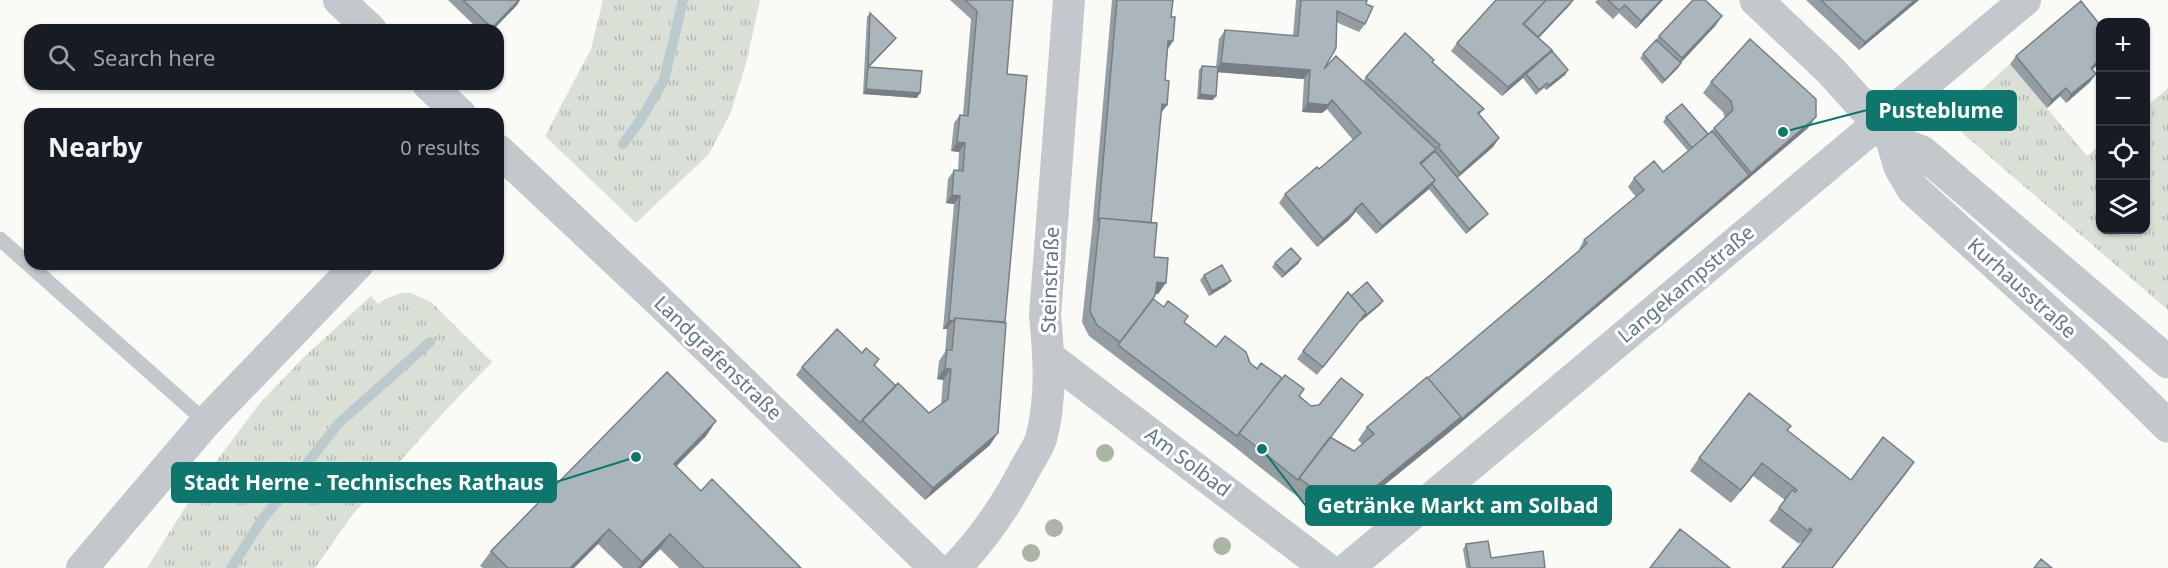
<!DOCTYPE html>
<html lang="en">
<head>
<meta charset="utf-8">
<style>
  body { margin:0; font-family:"Noto Sans",sans-serif; background:#242831; color:#f1f3f6 }
  .controls { position:absolute; right:18px; top:18px; display:grid; overflow:hidden; border-radius:12px; box-shadow:0 2px 4px #0004 }
  .controls button { width:54px; height:54px; display:grid; place-items:center; padding:0; border:0; border-bottom:2px solid #363941; background:#171b24; color:#f1f3f6; font:30px sans-serif }
  .list { margin:0; padding:0; list-style:none }
  h2 { display:flex; justify-content:space-between; align-items:center; height:78px; margin:0; padding:0 24px; font-size:26px }
  h2 small { font-size:20px; font-weight:400; color:#9ea1a6 }
  .icon { flex:none; width:33px; height:33px; fill:none; stroke:currentColor; stroke-width:2; stroke-linecap:round; stroke-linejoin:round }
  .map { position:relative; flex:none; width:2168px; height:568px; overflow:hidden }
  .search { position:absolute; background:#171b24; box-shadow:0 2px 4px #0004; left:24px; top:24px; width:480px; height:66px; display:flex; align-items:center; gap:15px; box-sizing:border-box; padding:0 21px; border-radius:18px; color:#9ea1a6; font-size:22px }
  .panel { position:absolute; background:#171b24; box-shadow:0 2px 4px #0004; left:24px; top:108px; width:480px; height:162px; border-radius:18px }
  .map>svg:first-child { display:block }
  .grass { fill:url(#grass-tufts) }
  .lines { fill:none; stroke-linecap:round; stroke-linejoin:round }
  .stream { stroke:#bbcacd; stroke-width:10 }
  .service { stroke:#c2c8cc; stroke-width:15 }
  .minor { stroke:#c2c8cc; stroke-width:32 }
  .tertiary { stroke:#c2c8cc; stroke-width:33 }
  .tree { fill:#aab5a5 }
  .wall { fill:#939da2 }
  .shaded-wall { fill:#787f84 }
  .building { fill:#abb6bc; stroke:#787f84; stroke-width:1.5 }
  .labels { text-anchor:middle; stroke-width:6; stroke-linejoin:round; paint-order:stroke }
  .street-label { font-size:20px; fill:#627886; stroke:#fff }
  .leader { fill:none; stroke:#0f766e; stroke-width:2 }
  .callout-dot { fill:#0f766e; stroke:#fff; stroke-width:2 }
  .callout { fill:#0f766e; stroke:#0f766e; stroke-width:2 }
  .callout-label { font-size:21px; text-anchor:middle; font-weight:bold; fill:#fff }
</style>
</head>
<body>
<div class="map">
<svg width="2168" height="568" viewBox="0 0 2168 568">
  <defs>
    <pattern id="grass-tufts" width="24" height="20" patternUnits="userSpaceOnUse" patternTransform="scale(1.5)"><rect width="24" height="20" fill="#dae0d6"/><path d="M3 7l-1-3M5 7V3M7 7l1-3M15 17l-1-3M17 17v-4M19 17l1-3" fill="none" stroke="#b4bab3"/></pattern>
  </defs>
  <rect width="100%" height="100%" fill="#fafaf7"/>
  <path class="grass" d="M603,0H760L747,60L731,112L709,154L636,223L545,136L591,49Z
    M2010,64L2087,156L2100,145V230H2146V107L2168,88V310L1961,132L1957,112Z
    M402,293H411L431,302L492,362L445,411L353,514L315,568H147L203,479L260,403L305,356L371,296L378,304L385,299Z"/>
  <g class="lines">
    <path class="stream" d="M623,144L641,119L664,80L683,0
      M231,568L262,520L339,423L430,342"/>
    <path class="service" d="M0,239L206,422"/>
    <path class="minor" d="M339,0L371,30
      M428,84L460,114
      M498,150L659,301L935,568
      M1049,357L1326,568
      M82,568L206,422L358,264
      M955,568C984,538 1007,504 1026,467C1031,458 1038,448 1041,439C1052,398 1049,356 1045,315L1069,0
      M1348,568L2025,0"/>
    <path class="tertiary" d="M1756,0L1830,70L1878,123L1892,140L1900,167L1913,189L2096,355L2168,426
      M1892,140L1922,152L2168,362"/>
  </g>
  <g class="tree">
    <circle cx="1105" cy="453" r="9"/>
    <circle cx="1054" cy="528" r="9"/>
    <circle cx="1222" cy="546" r="9"/>
    <circle cx="1031" cy="553" r="9"/>
  </g>
  <path class="wall" d="M448,0H520L517,5L493,30H479Z
    M950,0H1013L1007,74L990,445L925,500L796,375L802,367L862,353L879,359L874,365L896,386L929,413L941,405L943,380L937,379L939,361L945,352L947,329H943L954,204L946,203L948,179L954,170L958,171L959,152L951,151L954,123L960,115H963L971,19Z
    M1112,0H1173L1171,17L1173,41L1168,49L1165,80L1167,105L1161,113L1151,223L1158,294H1156L1153,299L1216,347L1250,363L1299,396L1311,406L1319,405L1363,395L1331,437L1354,451L1362,444L1358,440L1367,427L1428,378L1580,250L1579,249L1584,240L1636,197L1628,187L1634,178L1663,172L1688,151L1663,122L1666,117L1708,134L1725,118L1723,112L1703,93L1711,82L1808,128L1452,430L1339,522H1332L1290,491L1231,444L1089,336L1082,322L1092,230Z
    M1296,0H1367L1366,4L1365,24L1359,32L1336,22L1324,69L1363,81L1366,77L1432,62L1484,109L1479,115L1499,138L1493,147L1457,178L1484,218L1466,234L1429,189L1376,234L1356,212L1349,220L1317,247L1279,203L1285,194L1319,169L1353,140L1327,109L1322,113L1302,112L1304,79L1218,72L1213,100L1197,99L1199,70L1202,66L1216,67L1219,39L1225,30L1293,36Z
    M1573,0L1539,38L1552,50L1549,54L1568,70L1565,75L1546,90L1544,88L1536,95L1523,78L1502,96L1451,51L1457,43Z
    M1597,0H1663L1636,29L1619,13L1613,19L1595,2Z
    M1806,0H1919L1859,50Z
    M870,13L896,38L893,42L869,67L917,98L863,94L867,17Z
    M1716,25L1680,63H1681L1678,68L1662,84L1640,58L1659,36Z
    M2016,56L2092,70L2090,82L2066,103L2060,96L2047,108L2010,64Z
    M1301,259L1298,264L1282,278L1272,267L1275,263Z
    M1204,275L1227,285L1209,296L1200,280Z
    M1351,296L1383,301L1380,305L1360,322V321L1317,375L1297,359L1303,351Z
    M716,421L706,436L676,466L701,491L801,568H679L660,549L641,568H623L598,544L574,568H483L480,566L491,551Z
    M1787,430L1851,480L1914,462L1833,568H1782L1802,543L1800,542L1799,544L1769,521L1785,500L1753,476L1731,503L1690,471L1699,458Z
    M1466,544L1491,558L1545,568H1466L1463,549Z"/>
  <path class="shaded-wall" d="M519,0H520L517,5L493,30H491Z
    M1573,0L1570,5L1532,45L1535,41Z
    M1661,0H1663L1636,29L1641,21Z
    M1915,0H1919L1859,50L1865,42Z
    M1722,16L1716,25L1677,67L1682,58Z
    M896,38L893,42L868,68V67Z
    M1168,41H1173L1167,50Z
    M1552,50L1546,58L1526,74L1523,78L1502,96L1508,87Z
    M2100,59V63L2085,76L2091,68Z
    M1221,63L1310,70L1304,79L1215,72Z
    M1681,63L1678,68L1662,84L1665,80Z
    M1568,70L1565,75L1546,90L1549,85Z
    M2096,74L2090,82L2066,103L2071,94Z
    M2066,88L2060,96L2047,108L2052,100Z
    M866,89L920,93L917,98L863,94Z
    M1200,94L1216,96L1213,100L1197,99Z
    M1332,100L1327,109L1322,113L1302,112L1308,103Z
    M1162,104L1167,105L1161,113Z
    M1816,117L1808,128L1452,430L1458,422L1749,175L1751,173Z
    M1499,138L1493,147L1454,181L1460,173Z
    M957,142L965,143L959,152L951,151Z
    M1435,180L1429,189L1376,234L1382,226Z
    M952,195L960,196L954,204L946,203Z
    M1362,203L1349,220L1317,247L1323,239Z
    M1488,214L1484,218L1466,234L1469,229Z
    M1301,259L1298,264L1282,278L1285,273Z
    M1231,281L1227,285L1209,296L1212,291Z
    M1157,282L1166,283L1158,294L1149,293Z
    M1383,301L1380,305L1360,322L1364,317Z
    M949,320L953,321L947,329H943Z
    M945,368L951,369L943,380L937,379Z
    M1461,417L1452,430L1339,522H1332L1341,509Z
    M716,421L706,436L664,479L674,464Z
    M998,433L990,445L925,500L933,488Z
    M1914,462L1905,475L1832,568Z
    M1762,463L1753,476L1731,503L1741,490Z
    M609,529L598,544L574,568H570Z
    M670,534L660,549L641,568H638L642,562Z"/>
  <path class="building" d="M463,0H519L492,28Z
    M965,0H1013L1007,74L1027,76L1005,322L955,318L953,321L949,320L960,196L952,195L954,170L963,171L965,143L957,142L960,115L968,116L977,11Z
    M1117,0H1173L1171,17H1175L1173,41H1168L1165,80L1169,81L1167,105L1162,104L1151,223L1100,218L1098,221Z
    M1301,0H1367L1366,4L1373,7L1365,24L1337,11L1336,48L1324,69L1336,56L1436,149L1420,163L1435,180L1382,226L1362,203L1354,210L1355,211L1323,239L1285,194L1317,167L1319,169L1361,133L1332,100L1328,105L1308,103L1310,70L1221,63L1225,30L1298,36Z
    M1496,0H1546L1523,24L1552,50L1508,87L1457,43Z
    M1546,0H1573L1538,37L1524,24Z
    M1608,0H1661L1641,21L1625,5L1619,10Z
    M1693,0H1705L1722,16L1682,58L1659,36Z
    M1821,0H1915L1865,42Z
    M2081,1L2100,25V59L2091,68L2096,74L2071,94L2066,88L2052,100L2016,56Z
    M870,13L896,38L868,67Z
    M1405,33L1434,60L1432,62L1484,109L1478,113L1499,138L1460,173L1438,147L1440,145L1366,77Z
    M1750,39L1816,99V117L1751,173L1714,128L1733,110L1731,101L1711,82Z
    M1656,40L1681,63L1665,80L1643,54Z
    M1552,51L1568,70L1549,85L1547,83L1539,90L1526,74Z
    M1202,66L1218,67L1216,96L1200,94Z
    M868,67L922,71L920,93L866,89Z
    M1682,104L1708,134L1692,148L1666,117Z
    M1712,131L1749,175L1458,422L1461,417L1428,378L1580,250L1587,243L1584,240L1644,190L1634,178L1654,161L1663,172Z
    M1435,151L1488,214L1469,229L1432,184L1435,180L1421,164Z
    M1100,218L1157,223L1154,257L1168,258L1166,283L1157,282L1155,296L1120,342L1097,325L1090,311Z
    M1291,248L1301,259L1285,273L1275,263Z
    M1222,265L1231,281L1212,291L1204,275Z
    M1367,282L1383,301L1364,317L1363,316L1366,313L1351,296Z
    M1348,292L1366,313L1323,367L1303,351Z
    M1153,299L1164,307L1168,301L1188,316L1184,322L1216,347L1225,336L1246,352L1250,363L1257,369L1261,363L1282,378L1237,436L1118,345Z
    M955,318L1006,323L998,433L933,488L862,420L898,383L929,413L948,399L951,369L945,368L947,350H952Z
    M837,329L862,353L866,348L879,359L874,365L896,386L860,423L802,367Z
    M667,372L716,421L674,464L701,491L712,479L801,568H704L670,534L642,562L609,529L570,568H508L491,551Z
    M1285,375L1304,389L1299,396L1311,406L1319,405L1341,378L1363,395L1298,480L1239,433Z
    M1427,377L1461,417L1348,509H1341L1299,478L1330,437L1354,451L1374,434L1367,427Z
    M1749,393L1791,426L1787,430L1851,480L1883,437L1914,462L1832,568H1782L1812,530L1810,528L1808,531L1779,508L1792,490L1795,492L1797,490L1762,463L1741,490L1699,458Z
    M1680,529L1730,568H1650Z
    M1488,541L1491,558L1543,551L1545,568H1470L1466,544Z
    M2041,559L2052,568H2034Z"/>
  <g class="labels">
    <g class="street-label">
      <text transform="translate(1050 280) rotate(-88)" y="7">Steinstraße</text>
      <text transform="translate(1686 284) rotate(-40)" y="7">Langekampstraße</text>
      <text transform="translate(2022 288) rotate(42)" y="7">Kurhausstraße</text>
      <text transform="translate(718 358) rotate(44)" y="7">Landgrafenstraße</text>
      <text transform="translate(1188 462) rotate(37)" y="7">Am Solbad</text>
    </g>
  </g>
  <path class="leader" d="M1783 132L1867 110M636 457L556 482M1262 449L1306 506"/>
  <g class="callout-dot">
    <circle cx="1783" cy="132" r="6"/>
    <circle cx="636" cy="457" r="6"/>
    <circle cx="1262" cy="449" r="6"/>
  </g>
  <g class="callout">
    <rect x="1867" y="91" width="149" height="39" rx="6"/>
    <rect x="172" y="463" width="384" height="39" rx="6"/>
    <rect x="1306" y="486" width="305" height="39" rx="6"/>
  </g>
  <g class="callout-label">
    <text x="1941" y="118">Pusteblume</text>
    <text x="364" y="490">Stadt Herne - Technisches Rathaus</text>
    <text x="1458" y="513">Getränke Markt am Solbad</text>
  </g>
</svg>
<div class="controls">
<button>+</button>
<button>−</button>
<button><svg class="icon" aria-label="locate" viewBox="0 0 24 24"><circle cx="12" cy="12" r="6"/><path d="M12 2v4M12 18v4M2 12h4M18 12h4"/></svg></button>
<button><svg class="icon" aria-label="layers" viewBox="0 0 24 24"><path d="M12 4l9 5-9 5-9-5zM3 14l9 5 9-5"/></svg></button>
</div>
<div class="search"><svg class="icon" aria-label="search" viewBox="0 0 24 24"><circle cx="10" cy="10" r="6"/><path d="M15 15l6 6"/></svg>Search here</div>
<section class="panel">
<h2>Nearby<small>0 results</small></h2>
<ul class="list">
</ul>
</section>
</div>
</body>
</html>
